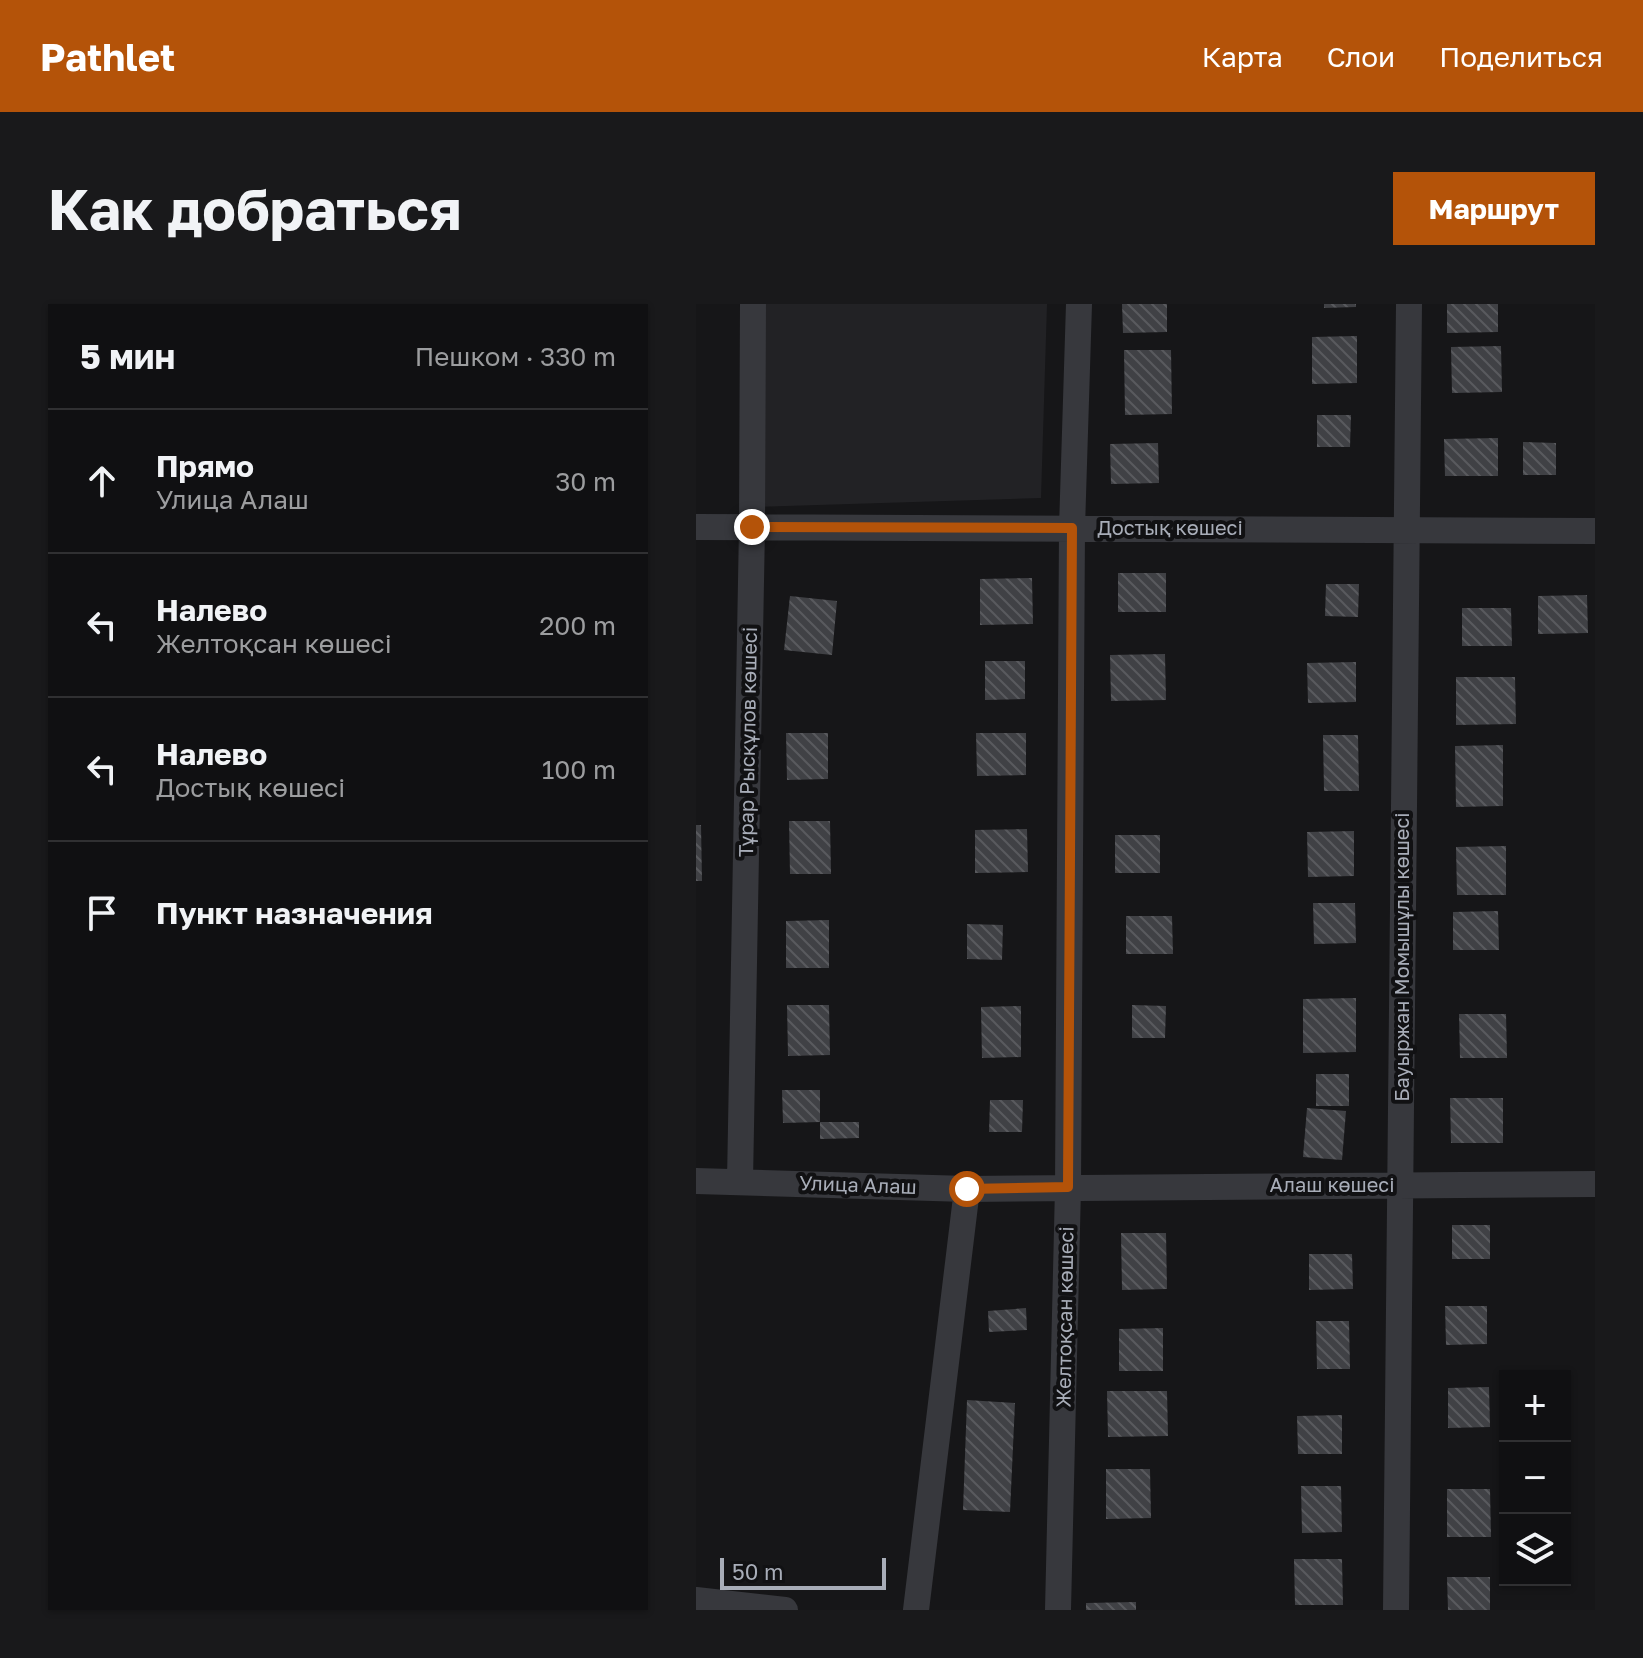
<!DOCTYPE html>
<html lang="ru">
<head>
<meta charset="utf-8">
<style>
  body { margin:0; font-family:"Golos Text",sans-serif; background:#19191b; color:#f1f3f6 }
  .controls { position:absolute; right:24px; bottom:24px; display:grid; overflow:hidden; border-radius:0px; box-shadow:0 2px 6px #0004 }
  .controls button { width:72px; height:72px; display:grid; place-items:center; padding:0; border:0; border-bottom:2px solid #303032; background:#101012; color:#f1f3f6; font:40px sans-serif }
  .scale { position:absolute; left:24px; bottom:20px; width:166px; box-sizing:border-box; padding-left:8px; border:4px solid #a8adb8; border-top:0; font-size:22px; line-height:28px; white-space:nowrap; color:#a8adb8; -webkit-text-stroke:6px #111113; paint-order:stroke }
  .stop { position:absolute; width:24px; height:24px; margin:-18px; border:6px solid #b45309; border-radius:50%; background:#fff }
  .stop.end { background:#b45309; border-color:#fff; box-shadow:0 2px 8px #0008 }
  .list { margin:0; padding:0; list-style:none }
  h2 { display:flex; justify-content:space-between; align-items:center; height:104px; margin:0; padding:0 32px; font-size:34px }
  h2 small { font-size:26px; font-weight:400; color:#9c9d9f }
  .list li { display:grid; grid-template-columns:52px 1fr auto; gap:24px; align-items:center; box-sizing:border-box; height:144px; padding:0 32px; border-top:2px solid #303032 }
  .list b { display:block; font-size:30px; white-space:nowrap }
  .list p { margin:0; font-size:26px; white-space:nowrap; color:#9c9d9f }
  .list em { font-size:26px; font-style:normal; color:#9c9d9f }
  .icon { flex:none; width:44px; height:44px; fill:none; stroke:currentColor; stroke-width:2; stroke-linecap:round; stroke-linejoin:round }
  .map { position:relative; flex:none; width:899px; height:1306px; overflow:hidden; border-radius:0px }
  header { display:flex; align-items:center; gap:48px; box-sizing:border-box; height:112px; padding:0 40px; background:#b45309; color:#fff }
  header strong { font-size:38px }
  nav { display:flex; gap:44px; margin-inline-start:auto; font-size:28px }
  .intro { display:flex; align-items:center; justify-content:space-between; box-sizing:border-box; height:192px; padding:0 48px }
  h1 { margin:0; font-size:56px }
  .button { padding:20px 36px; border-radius:0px; background:#b45309; color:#fff; font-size:28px; font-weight:700 }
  main { display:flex; gap:48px; padding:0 48px }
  aside { flex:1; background:#101012; border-radius:0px; box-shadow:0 2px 6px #0004 }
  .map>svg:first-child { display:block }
  .built { fill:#222225 }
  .building { fill:url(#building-back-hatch) }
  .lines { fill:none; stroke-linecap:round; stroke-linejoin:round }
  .minor { stroke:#37383d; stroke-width:26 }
  .route { stroke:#b45309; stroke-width:10 }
  .labels { text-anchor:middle; stroke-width:8; stroke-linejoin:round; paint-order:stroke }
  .street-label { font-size:20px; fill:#a8adb8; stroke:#111113 }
</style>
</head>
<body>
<header>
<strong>Pathlet</strong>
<nav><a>Карта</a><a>Слои</a><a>Поделиться</a></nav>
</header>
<div class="intro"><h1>Как добраться</h1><a class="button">Маршрут</a></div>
<main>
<aside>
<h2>5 мин<small>Пешком · 330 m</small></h2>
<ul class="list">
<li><svg class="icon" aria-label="ahead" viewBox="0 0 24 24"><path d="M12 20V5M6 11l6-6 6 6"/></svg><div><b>Прямо</b><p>Улица Алаш</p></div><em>30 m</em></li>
<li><svg class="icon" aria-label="left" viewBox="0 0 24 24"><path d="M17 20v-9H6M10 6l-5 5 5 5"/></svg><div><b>Налево</b><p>Желтоқсан көшесі</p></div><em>200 m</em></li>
<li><svg class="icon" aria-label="left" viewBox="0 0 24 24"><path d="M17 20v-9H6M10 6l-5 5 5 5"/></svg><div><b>Налево</b><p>Достық көшесі</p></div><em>100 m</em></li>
<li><svg class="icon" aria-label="arrive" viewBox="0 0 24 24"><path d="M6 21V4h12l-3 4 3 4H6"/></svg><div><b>Пункт назначения</b></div></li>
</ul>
</aside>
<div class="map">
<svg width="899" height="1306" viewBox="0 0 899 1306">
  <defs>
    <pattern id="building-back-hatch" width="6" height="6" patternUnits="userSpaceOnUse" patternTransform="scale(2)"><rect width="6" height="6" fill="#404145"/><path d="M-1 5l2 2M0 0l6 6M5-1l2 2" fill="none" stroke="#595a5e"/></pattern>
  </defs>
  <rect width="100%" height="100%" fill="#161618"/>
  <path class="built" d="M64,0H351L345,194L59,203Z"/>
  <path class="building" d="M426,0H471V28L427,29Z
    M628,0H660V3L628,4Z
    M751,0H802V28L751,29Z
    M661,32V79L616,80V33Z
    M805,42L806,88L756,89L755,43Z
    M428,46H475L476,110L429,111Z
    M621,111H655L654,143H621Z
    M802,134V172H749L748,135Z
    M827,138L860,139V171H827Z
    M462,139L463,179L415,180L414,140Z
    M422,269H470V308H422Z
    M336,274L337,320L284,321V275Z
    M630,280H663L662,313L629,312Z
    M891,291L892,329L842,330V292Z
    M94,292L141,297L136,351L88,346Z
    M766,304H815L816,342H766Z
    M469,350L470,396L415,397L414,351Z
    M289,357H329V395L289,396Z
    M660,358V398L612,399L611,359Z
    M760,373H819L820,420L760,421Z
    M90,429H132V475L91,476Z
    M280,429H330V471L281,472Z
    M627,431H662L663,487H628Z
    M807,441V502L760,503L759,442Z
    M93,517H134L135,570H94Z
    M0,521H5L6,577H0Z
    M331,525L332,568L279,569V526Z
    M658,527V572L612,573L611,528Z
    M419,531H464V569H419Z
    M810,542V591H761L760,543Z
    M617,599H659L660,639L618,640Z
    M802,607L803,646H757V608Z
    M430,612H476L477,650H430Z
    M133,616V664H90V617Z
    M271,620L307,621L306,656L271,655Z
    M660,694V748L607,749V695Z
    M91,701H133L134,751L92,752Z
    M436,701L470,702L469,734H436Z
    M325,702V753L286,754L285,703Z
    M763,710H810L811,754H764Z
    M620,770H653V802H620Z
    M86,786H124V818L87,819Z
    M754,794H807V839H755Z
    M294,796H327L326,828H293Z
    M611,804L650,807L646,856L607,853Z
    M124,818H163V834L124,835Z
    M756,921H794V955H756Z
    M425,929H470L471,985L426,986Z
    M613,950H656L657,985L613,986Z
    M749,1002H791V1040L750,1041Z
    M330,1004L331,1026L293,1028L292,1007Z
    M620,1017H653L654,1065H621Z
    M467,1024V1067H423V1025Z
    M793,1083L794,1123L752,1124V1084Z
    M411,1087H471L472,1132L412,1133Z
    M271,1096L319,1099L314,1208L267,1206Z
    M646,1111V1150H602L601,1112Z
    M410,1165H454L455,1214L410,1215Z
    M605,1182H645L646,1228L606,1229Z
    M751,1185H794L795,1233H751Z
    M598,1255H646L647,1301H599Z
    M751,1273H794V1306H752Z
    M440,1298V1306H390V1299Z"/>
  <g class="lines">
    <path class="minor" d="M0,223L899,227
      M0,877L271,885L899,880
      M44,877L56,223L57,0
      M0,1296L89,1306
      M220,1306L271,885
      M362,1306L372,883L376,224L383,0
      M700,1306L713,0"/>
  </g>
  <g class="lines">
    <path class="route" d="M56,223L376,224L372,883L271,885"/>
  </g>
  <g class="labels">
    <g class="street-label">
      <text x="474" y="231">Достық көшесі</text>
      <text transform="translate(52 438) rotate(-89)" y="7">Тұрар Рысқұлов көшесі</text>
      <text transform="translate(706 653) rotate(-90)" y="7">Бауыржан Момышұлы көшесі</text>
      <text transform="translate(162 881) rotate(2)" y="7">Улица Алаш</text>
      <text x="636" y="888">Алаш көшесі</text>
      <text transform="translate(369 1013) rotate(-89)" y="7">Желтоқсан көшесі</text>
    </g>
  </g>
</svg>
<div class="controls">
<button>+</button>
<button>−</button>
<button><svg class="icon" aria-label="layers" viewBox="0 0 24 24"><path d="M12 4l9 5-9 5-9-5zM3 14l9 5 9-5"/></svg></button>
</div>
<div class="scale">50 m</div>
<div class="stop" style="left:271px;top:885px"></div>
<div class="stop end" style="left:56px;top:223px"></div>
</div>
</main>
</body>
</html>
